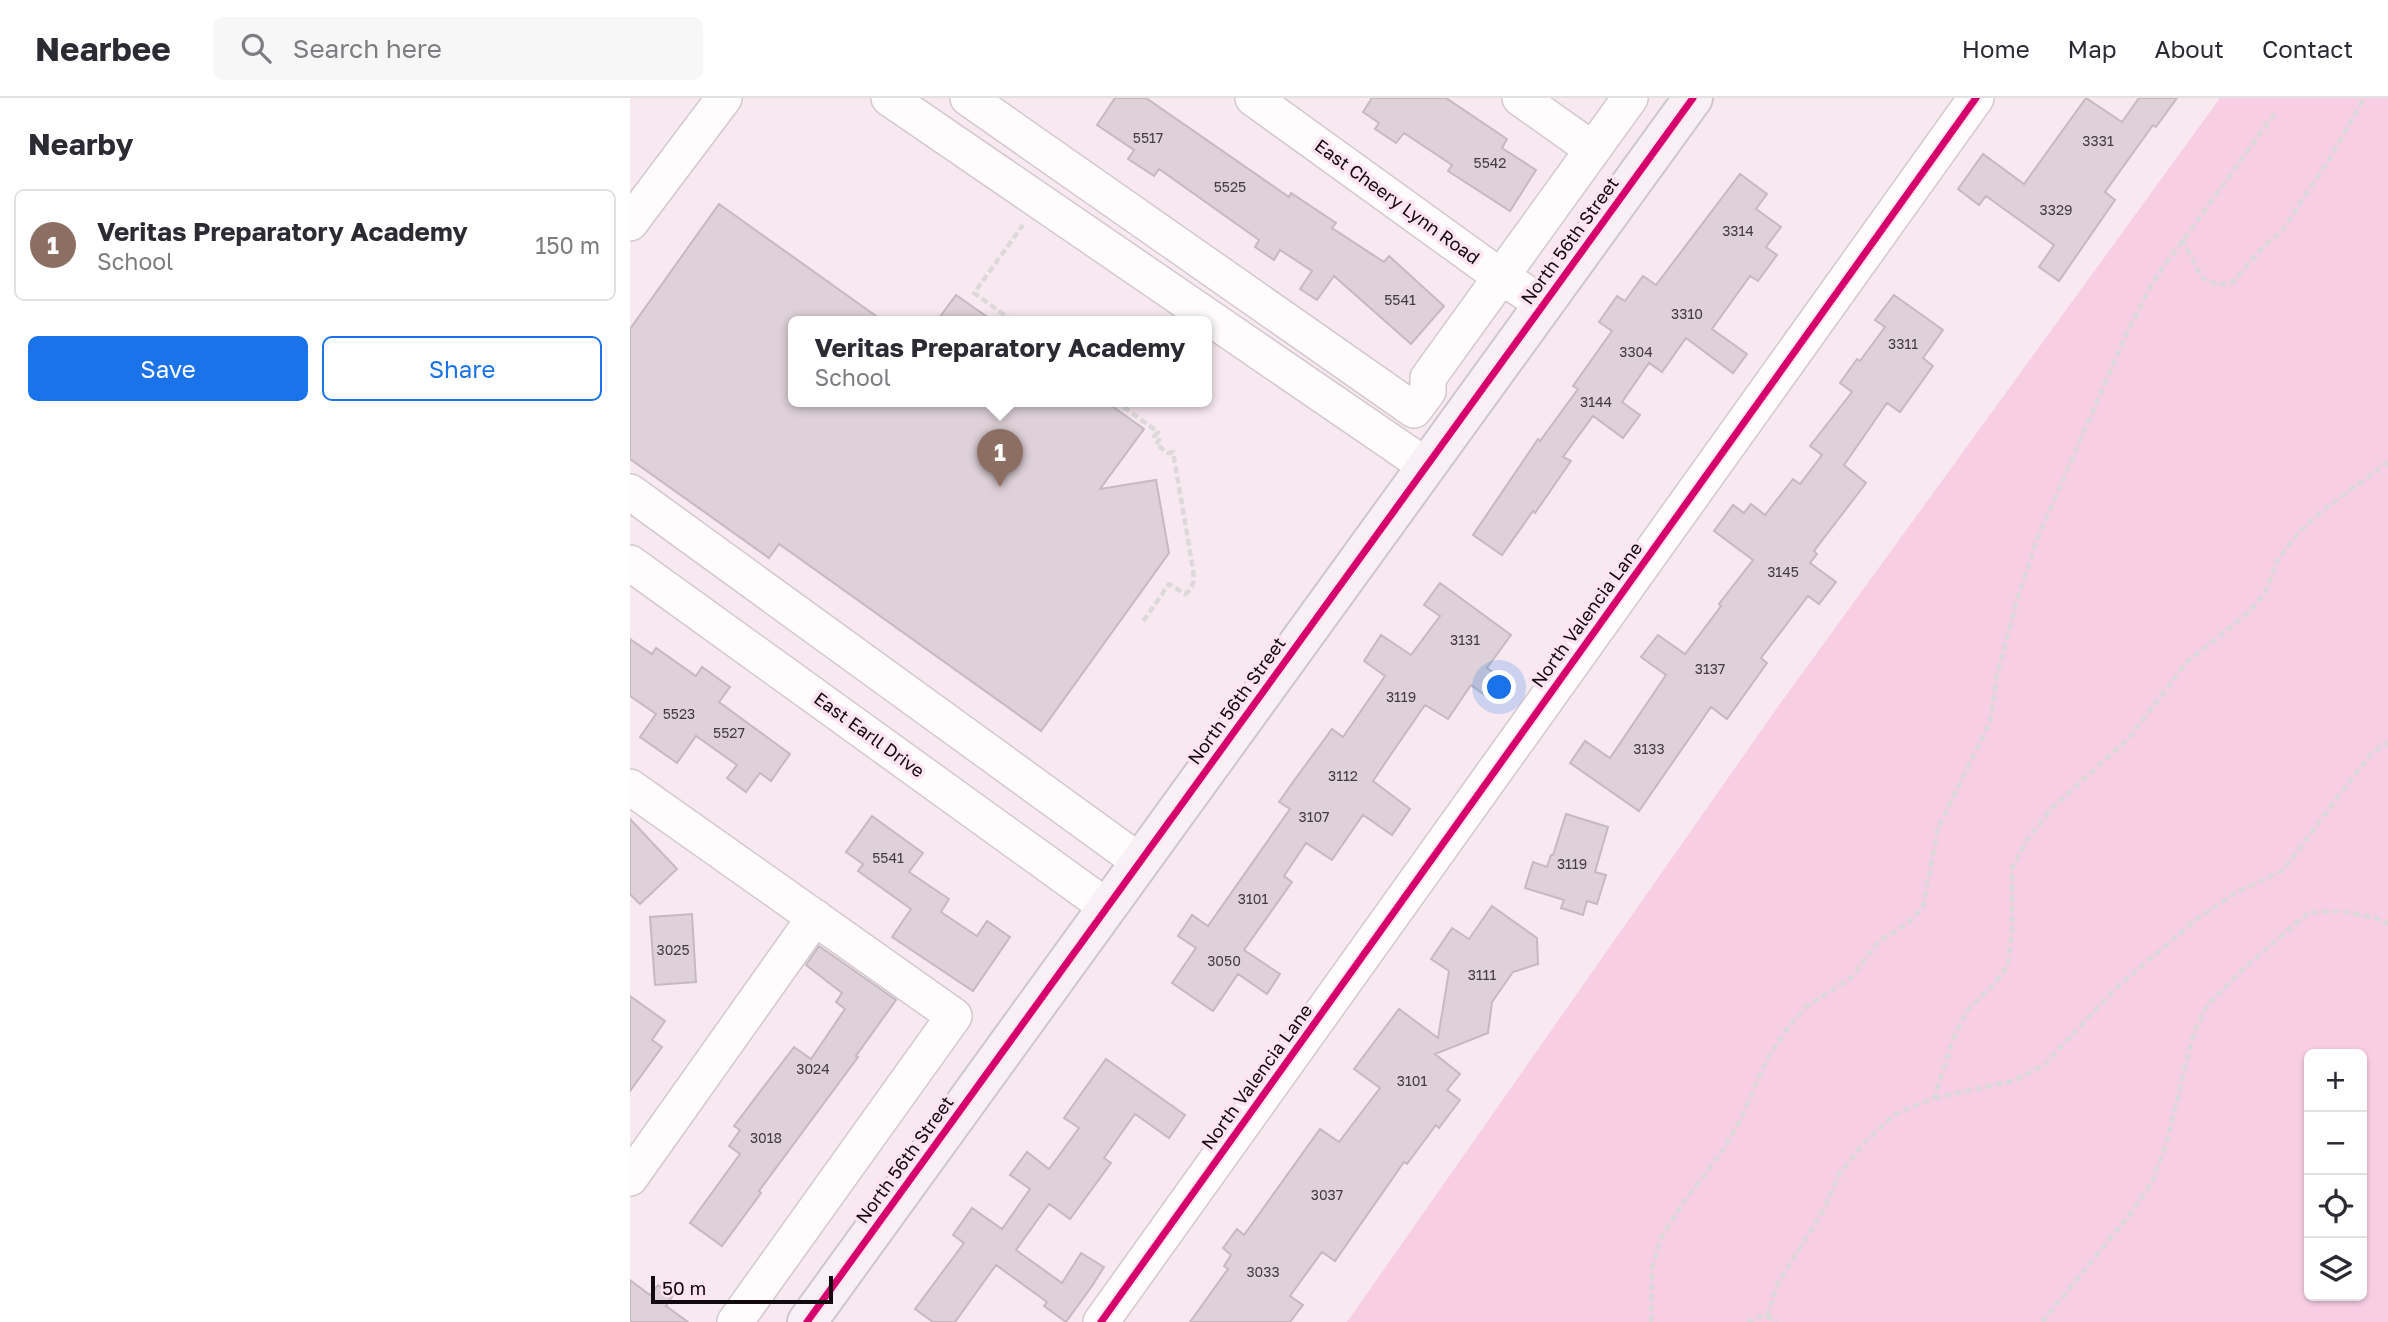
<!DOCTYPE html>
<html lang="en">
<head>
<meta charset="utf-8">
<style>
  body { margin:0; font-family:"Golos Text",sans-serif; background:#f7f7f7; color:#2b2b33 }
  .controls { position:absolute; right:21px; bottom:21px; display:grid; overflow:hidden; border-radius:10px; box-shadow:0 2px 5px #0004 }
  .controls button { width:63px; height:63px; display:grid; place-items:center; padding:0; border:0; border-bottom:2px solid #e1e1e2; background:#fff; color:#2b2b33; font:35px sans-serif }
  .scale { position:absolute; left:21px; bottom:18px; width:182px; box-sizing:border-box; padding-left:7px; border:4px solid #120a0f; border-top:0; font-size:19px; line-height:24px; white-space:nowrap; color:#120a0f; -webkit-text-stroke:5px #fee3f2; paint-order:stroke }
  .you { position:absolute; left:870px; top:590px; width:24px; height:24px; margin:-18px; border:5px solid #fff; border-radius:50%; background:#1a73e8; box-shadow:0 0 0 10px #1a73e833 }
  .badge { display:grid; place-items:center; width:46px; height:46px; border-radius:50%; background:#1a73e8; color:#fff; font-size:23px; font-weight:700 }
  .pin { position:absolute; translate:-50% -58px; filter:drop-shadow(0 2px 4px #0008) }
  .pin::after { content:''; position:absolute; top:37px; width:24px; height:21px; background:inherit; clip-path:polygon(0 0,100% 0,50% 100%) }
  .popup { position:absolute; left:158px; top:218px; width:424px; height:91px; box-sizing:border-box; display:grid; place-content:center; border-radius:10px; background:#fff; filter:drop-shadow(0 2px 5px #0005); font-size:23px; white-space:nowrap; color:#7c7c81 }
  .popup b { font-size:26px; color:#2b2b33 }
  .popup::after { content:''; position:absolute; left:50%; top:100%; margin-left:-14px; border:14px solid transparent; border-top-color:#fff }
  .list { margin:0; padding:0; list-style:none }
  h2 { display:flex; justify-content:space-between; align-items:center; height:91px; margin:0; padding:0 28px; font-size:30px }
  h2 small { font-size:23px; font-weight:400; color:#7c7c81 }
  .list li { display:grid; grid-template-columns:46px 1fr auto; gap:21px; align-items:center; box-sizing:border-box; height:112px; margin:0 14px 14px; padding:0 14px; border:2px solid #e1e1e2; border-radius:10px }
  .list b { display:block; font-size:26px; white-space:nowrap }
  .list p { margin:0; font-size:23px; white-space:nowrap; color:#7c7c81 }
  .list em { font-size:23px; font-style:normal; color:#7c7c81 }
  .actions { display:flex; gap:14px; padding:21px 28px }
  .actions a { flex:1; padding:16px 0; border:2px solid #1a73e8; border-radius:10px; text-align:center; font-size:24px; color:#1a73e8 }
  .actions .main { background:#1a73e8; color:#fff }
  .icon { flex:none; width:38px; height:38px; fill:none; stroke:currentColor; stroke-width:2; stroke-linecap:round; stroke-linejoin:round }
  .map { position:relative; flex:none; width:1758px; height:1224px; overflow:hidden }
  header { display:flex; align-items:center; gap:42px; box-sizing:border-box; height:98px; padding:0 35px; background:#fff; border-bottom:2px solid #e1e1e2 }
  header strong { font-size:33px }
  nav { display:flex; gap:38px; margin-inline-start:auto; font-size:24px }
  .search { width:490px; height:63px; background:#f7f7f7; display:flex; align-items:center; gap:18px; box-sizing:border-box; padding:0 24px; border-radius:10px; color:#7c7c81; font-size:26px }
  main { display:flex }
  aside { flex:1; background:#fff }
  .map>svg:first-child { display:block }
  .green { fill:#f8cee5; fill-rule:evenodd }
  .building { fill:#ded1d8; stroke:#c5bac0; stroke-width:2 }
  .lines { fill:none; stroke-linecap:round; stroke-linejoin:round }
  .minor-casing { stroke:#d3c8ce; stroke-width:38 }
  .major-casing { stroke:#cdc6ca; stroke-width:42 }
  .path { stroke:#ddd9db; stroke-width:4.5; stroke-dasharray:7 3.5; stroke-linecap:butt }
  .minor { stroke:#fefcfd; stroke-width:35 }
  .major { stroke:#f8f0f4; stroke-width:38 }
  .cycleway-casing { stroke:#fee3f2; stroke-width:11 }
  .cycleway { stroke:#d6006c; stroke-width:7 }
  .labels { text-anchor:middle; stroke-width:7; stroke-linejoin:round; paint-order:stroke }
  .number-label { font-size:14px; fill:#453c41 }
  .street-label { font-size:18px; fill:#120a0f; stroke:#fee3f2 }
</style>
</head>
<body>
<header>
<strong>Nearbee</strong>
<div class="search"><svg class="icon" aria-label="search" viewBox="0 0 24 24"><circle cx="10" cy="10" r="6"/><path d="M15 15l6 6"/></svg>Search here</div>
<nav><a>Home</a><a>Map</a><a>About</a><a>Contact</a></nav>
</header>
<main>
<aside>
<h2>Nearby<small></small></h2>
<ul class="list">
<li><span class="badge" style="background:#8d6e63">1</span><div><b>Veritas Preparatory Academy</b><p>School</p></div><em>150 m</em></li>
</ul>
<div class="actions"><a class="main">Save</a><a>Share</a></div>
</aside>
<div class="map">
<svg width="1758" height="1224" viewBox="0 0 1758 1224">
  <rect width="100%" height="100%" fill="#f8e9f1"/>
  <path class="green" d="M1590,0H1758V1224H717L1147,610ZM1679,956H1732V1198H1679Z"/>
  <path class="building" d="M485,0H516L659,99L661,95L706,125L702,130L754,164L759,158L814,208L781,246L704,178L687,202L670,191L682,173L650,152L644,162L625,149L629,142L529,71L524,78L498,61L504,52L467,27Z
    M742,0H816L877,41L872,50L906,72L880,113L818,73L822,67L774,35L766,45L745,31L749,25L733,14Z
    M1456,0L1492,24L1509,0H1547L1526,29L1523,27L1475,94L1485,102L1429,183L1409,169L1424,147L1356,98L1349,107L1328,91L1353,56L1394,86Z
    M1110,76L1137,96L1126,111L1151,129L1136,149L1147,157L1128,183L1120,178L1082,231L1117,256L1103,275L1056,240L1032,274L1019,265L992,304L1010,317L993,340L963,318L933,359L941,363L905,415L903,413L872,457L843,437L908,341L910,343L948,291L943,288L982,233L969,224L987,198L995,203L1013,178L1026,187Z
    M89,106L253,223H164V303H475L514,331L470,391L526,382L539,455L411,633L149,446L139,460L0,361V231Z
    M326,197L363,223H307Z
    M1264,197L1313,232L1293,260L1303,268L1270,314L1257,305L1214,367L1236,385L1184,453L1187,456L1180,465L1206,484L1189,506L1178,498L1131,560L1137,565L1097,621L1081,609L1009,713L940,665L955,643L980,660L1036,577L1011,559L1028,537L1055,556L1091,508L1089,506L1123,462L1084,433L1103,407L1114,415L1121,406L1135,417L1163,381L1170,386L1192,357L1180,348L1222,294L1210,285L1227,261L1230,263L1255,229L1245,222Z
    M810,485L881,537L857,570L870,579L856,598L841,587L818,621L795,607L766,649L743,683L780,711L762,737L733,717L702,762L676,745L654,778L662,784L614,852L650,876L637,896L608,876L583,913L542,885L566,850L548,838L562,817L578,828L660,711L649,704L663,684L702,631L713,639L755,578L734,563L751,537L781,557L810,518L794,507Z
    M0,541L22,556L26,550L66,578L72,569L100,589L89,604L160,656L141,683L130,675L116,694L97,680L107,667L66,638L47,665L10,639L26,616L0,598Z
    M936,716L978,729L965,774L976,777L967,806L957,803L953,817L931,810L934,802L895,790L903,764L917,769L921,757H923Z
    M242,718L293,755L279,774L319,801L311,814L347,838L357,823L380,839L343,893L262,839L281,811L228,773L233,766L216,754Z
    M0,721L47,771L10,806L0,796Z
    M862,808L907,840L908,866L883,874L862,904L858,935L805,956L830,976L817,992L830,1002L809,1030L806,1027L777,1066L774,1064L705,1163L692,1154L660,1198L673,1207L660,1224H560L598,1171L594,1168L601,1157L593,1150L607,1131L614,1137L690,1031L709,1044L750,990L724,971L769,911L808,940L819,873L801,861L822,830L839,841Z
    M62,816L66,884L25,887L20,819Z
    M189,848L266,902L226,958L228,959L129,1093L131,1095L92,1148L60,1125L110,1056L99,1048L110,1032L104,1028L164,949L181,961L215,911L206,904L212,895L176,867Z
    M0,898L35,923L22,942L32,949L0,993Z
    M476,961L555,1017L539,1040L505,1016L474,1060L481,1065L440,1121L419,1106L386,1152L432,1185L451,1155L474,1169L462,1188L436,1224L414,1208L417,1204L366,1167L325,1224H303L285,1211L334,1145L323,1137L342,1110L372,1131L400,1091L380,1077L397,1054L419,1071L449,1030L434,1020Z
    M0,1182L20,1197L28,1187L43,1197L36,1208L58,1224H0Z"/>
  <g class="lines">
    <defs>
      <path id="minor" d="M259,0L796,368
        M338,0L784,312L798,293V280L1000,0
        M623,0L871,179L914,206
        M890,0L962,51
        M0,125L94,0
        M0,394L510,764
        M0,465L477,809
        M0,689L324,918L105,1224
        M0,1080L185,819
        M471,1224L1346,0"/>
      <path id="major" d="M177,1224L1063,0"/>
    </defs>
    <use href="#minor" class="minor-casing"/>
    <use href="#major" class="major-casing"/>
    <path class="path" d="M1552,141L1572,180L1588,187L1603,184L1633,149L1651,134L1699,62L1734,0
      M383,223L344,195L393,127
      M485,303L528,334L524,339L529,342L526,346L538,355L543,354L563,471C564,481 564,491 555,496L539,486L512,525
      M1304,1000L1383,983L1414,967L1487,889L1568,820L1605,795L1652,773L1740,657L1758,644
      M1137,1219L1147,1187L1194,1111L1210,1075L1233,1046L1265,1016L1304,1000L1323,942L1336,914L1363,887L1378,868L1382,830V770L1397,742L1421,711L1499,640L1557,564L1619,514L1635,495L1648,461L1670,433L1695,411L1758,364
      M1021,1224L1022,1170L1031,1140L1052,1106L1091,1055L1110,1023L1137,961L1159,928L1177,908L1221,880L1249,843L1278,825L1293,809L1308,730L1360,624L1367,577L1386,505L1408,439L1496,237L1522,185L1645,15
      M1117,1224L1131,1218L1145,1221L1147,1224
      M1412,1224L1501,1115L1522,1084L1536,1046L1564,934L1576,909L1613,871L1678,815L1709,813L1743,819L1758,826"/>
    <use href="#minor" class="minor"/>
    <use href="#major" class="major"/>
    <defs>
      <path id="cycleway" d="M177,1224L1063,0
        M471,1224L1346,0"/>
    </defs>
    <use href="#cycleway" class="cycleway-casing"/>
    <use href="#cycleway" class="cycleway"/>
  </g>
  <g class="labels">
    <g class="number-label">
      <text x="518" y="45">5517</text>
      <text x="1468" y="48">3331</text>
      <text x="860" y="70">5542</text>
      <text x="600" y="94">5525</text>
      <text x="1426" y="117">3329</text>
      <text x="1108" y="138">3314</text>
      <text x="770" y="207">5541</text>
      <text x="1057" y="221">3310</text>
      <text x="1273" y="251">3311</text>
      <text x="1006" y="259">3304</text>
      <text x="966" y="309">3144</text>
      <text x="1153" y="479">3145</text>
      <text x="835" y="547">3131</text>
      <text x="1080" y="576">3137</text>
      <text x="771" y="604">3119</text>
      <text x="49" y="621">5523</text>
      <text x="99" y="640">5527</text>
      <text x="1019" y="656">3133</text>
      <text x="713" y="683">3112</text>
      <text x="684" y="724">3107</text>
      <text x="258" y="765">5541</text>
      <text x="942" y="771">3119</text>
      <text x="623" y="806">3101</text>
      <text x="43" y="857">3025</text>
      <text x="594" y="868">3050</text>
      <text x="852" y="882">3111</text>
      <text x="183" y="976">3024</text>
      <text x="782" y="988">3101</text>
      <text x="136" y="1045">3018</text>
      <text x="697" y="1102">3037</text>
      <text x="633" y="1179">3033</text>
    </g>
    <g class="street-label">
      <text transform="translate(767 104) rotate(36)" y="6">East Cheery Lynn Road</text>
      <text transform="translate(940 143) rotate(-54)" y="6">North 56th Street</text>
      <text transform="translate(957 517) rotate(-54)" y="6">North Valencia Lane</text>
      <text transform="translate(607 603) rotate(-54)" y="6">North 56th Street</text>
      <text transform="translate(239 637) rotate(36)" y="6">East Earll Drive</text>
      <text transform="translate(627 979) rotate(-54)" y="6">North Valencia Lane</text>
      <text transform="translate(275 1062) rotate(-54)" y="6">North 56th Street</text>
    </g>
  </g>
</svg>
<div class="controls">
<button>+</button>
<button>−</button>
<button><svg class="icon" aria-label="locate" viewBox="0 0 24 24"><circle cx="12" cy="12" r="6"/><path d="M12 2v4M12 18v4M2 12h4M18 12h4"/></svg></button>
<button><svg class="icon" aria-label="layers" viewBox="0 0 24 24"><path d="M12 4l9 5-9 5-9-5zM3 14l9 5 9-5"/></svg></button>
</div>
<div class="scale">50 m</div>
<div class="you"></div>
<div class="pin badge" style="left:370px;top:389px;background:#8d6e63">1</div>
<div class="popup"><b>Veritas Preparatory Academy</b>School</div>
</div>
</main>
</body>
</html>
